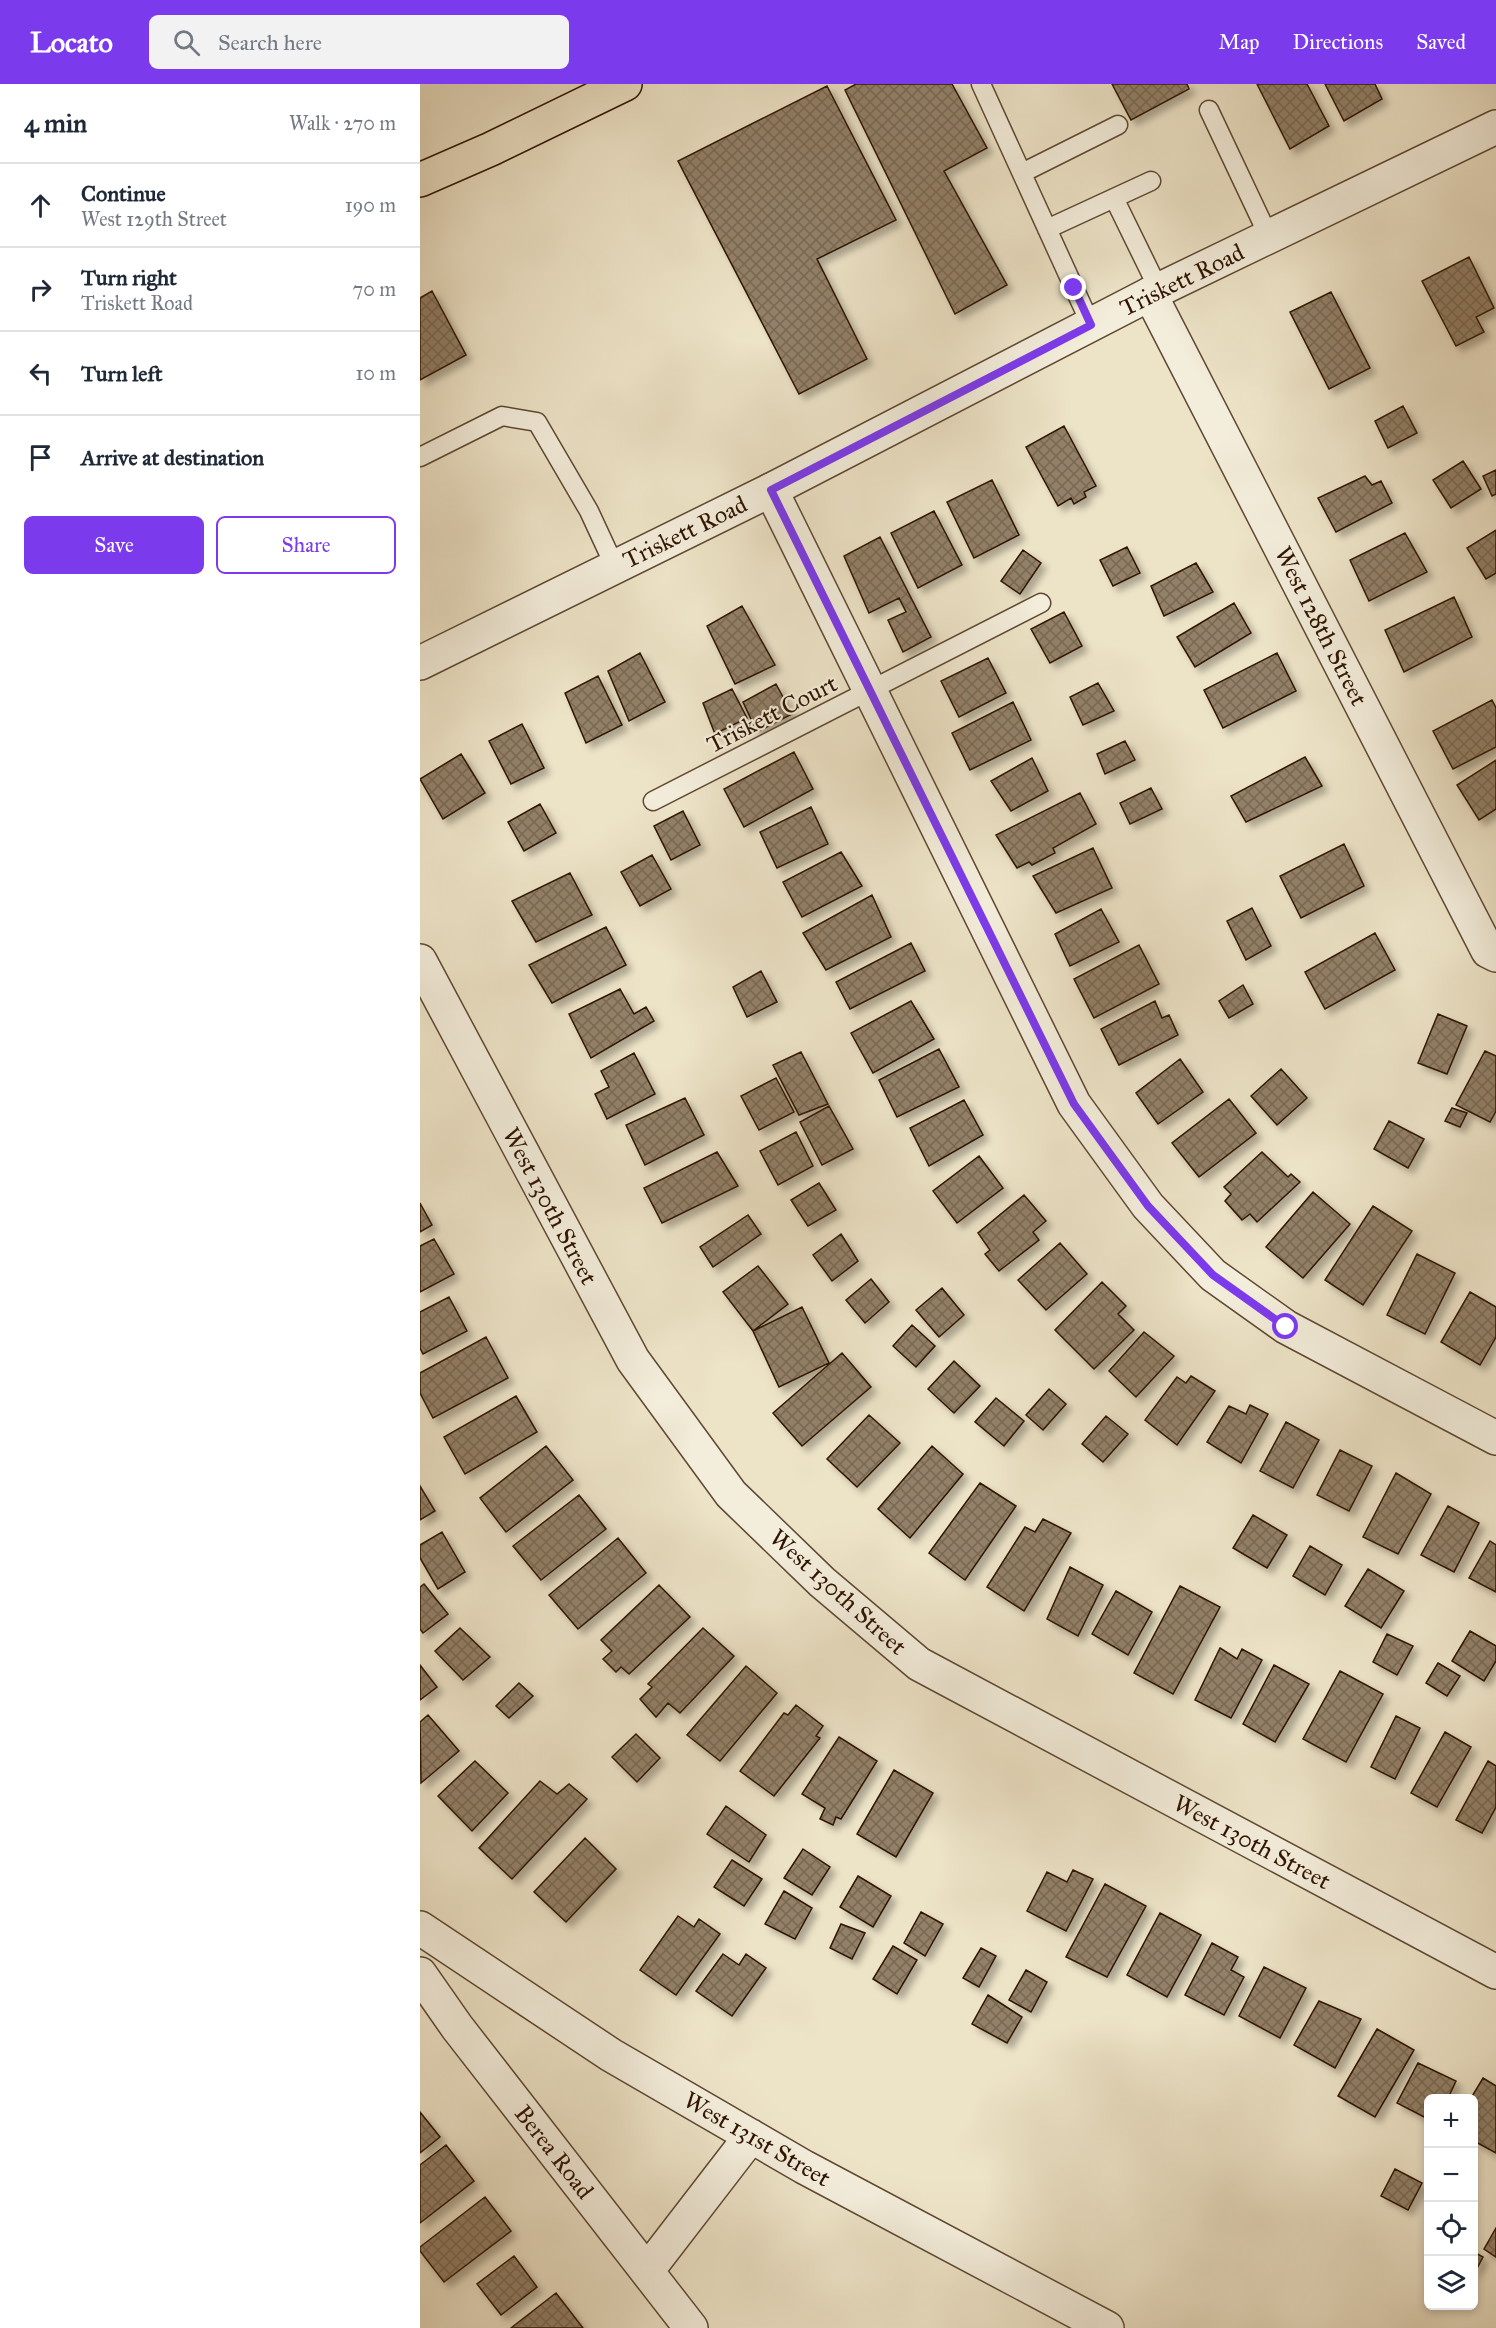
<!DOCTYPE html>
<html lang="en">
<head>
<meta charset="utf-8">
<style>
  body { margin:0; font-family:"IM FELL Great Primer",serif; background:#f2f2f3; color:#1f2937 }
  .controls { position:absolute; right:18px; bottom:18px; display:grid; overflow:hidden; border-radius:9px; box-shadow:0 3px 9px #0003 }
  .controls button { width:54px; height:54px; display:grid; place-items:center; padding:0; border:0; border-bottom:2px solid #e0e1e3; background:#fff; color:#1f2937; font:30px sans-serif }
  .stop { position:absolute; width:18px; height:18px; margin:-14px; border:4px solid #7c3aed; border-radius:50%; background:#fff }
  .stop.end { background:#7c3aed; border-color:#fff; box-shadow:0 2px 6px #0008 }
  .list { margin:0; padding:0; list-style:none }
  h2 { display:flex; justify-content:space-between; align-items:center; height:78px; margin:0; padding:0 24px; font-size:26px }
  h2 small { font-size:20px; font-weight:400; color:#747a83 }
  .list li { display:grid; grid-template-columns:39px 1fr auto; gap:18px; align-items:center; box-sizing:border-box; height:84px; padding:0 24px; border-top:2px solid #e0e1e3 }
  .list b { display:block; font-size:22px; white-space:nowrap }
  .list p { margin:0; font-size:20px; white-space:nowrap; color:#747a83 }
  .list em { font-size:20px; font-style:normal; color:#747a83 }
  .actions { display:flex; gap:12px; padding:18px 24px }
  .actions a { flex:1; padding:14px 0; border:2px solid #7c3aed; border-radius:9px; text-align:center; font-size:21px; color:#7c3aed }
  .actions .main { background:#7c3aed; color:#fff }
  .icon { flex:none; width:33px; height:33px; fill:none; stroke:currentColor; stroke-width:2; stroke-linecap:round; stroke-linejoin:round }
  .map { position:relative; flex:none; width:1076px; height:2244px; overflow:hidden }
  header { display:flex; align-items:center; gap:36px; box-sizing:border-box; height:84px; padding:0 30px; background:#7c3aed; color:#fff }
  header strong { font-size:28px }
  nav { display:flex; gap:33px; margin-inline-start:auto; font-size:21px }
  .search { width:420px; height:54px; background:#f2f2f3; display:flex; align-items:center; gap:15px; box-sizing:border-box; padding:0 21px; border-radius:9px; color:#747a83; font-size:22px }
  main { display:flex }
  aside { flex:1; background:#fff }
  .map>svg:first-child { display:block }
  .building { fill:url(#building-cross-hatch); stroke:#2f1400; stroke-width:1.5; filter:url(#shadow) }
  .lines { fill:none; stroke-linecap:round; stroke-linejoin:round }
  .service-casing { stroke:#5e4832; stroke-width:21 }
  .minor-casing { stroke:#5e4832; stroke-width:36 }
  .tertiary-casing { stroke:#5e4832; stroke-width:36 }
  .motorway-casing { stroke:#2f1400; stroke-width:36 }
  .service { stroke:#f3eddb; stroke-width:18 }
  .minor { stroke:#f3eddb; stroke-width:33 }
  .tertiary { stroke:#f3eddb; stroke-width:33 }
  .motorway { stroke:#ede3c7; stroke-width:33 }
  .route { stroke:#7c3aed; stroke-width:8 }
  .labels { text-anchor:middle; stroke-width:4.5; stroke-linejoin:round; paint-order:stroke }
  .street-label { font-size:24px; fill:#2f1400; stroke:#f3eddb }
</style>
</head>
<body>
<header>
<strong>Locato</strong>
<div class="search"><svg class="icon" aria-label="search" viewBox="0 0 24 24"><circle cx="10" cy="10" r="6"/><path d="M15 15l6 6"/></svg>Search here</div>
<nav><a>Map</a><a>Directions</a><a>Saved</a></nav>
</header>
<main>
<aside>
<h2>4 min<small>Walk · 270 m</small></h2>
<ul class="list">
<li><svg class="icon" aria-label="ahead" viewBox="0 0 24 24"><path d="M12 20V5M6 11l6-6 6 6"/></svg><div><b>Continue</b><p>West 129th Street</p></div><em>190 m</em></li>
<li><svg class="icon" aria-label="right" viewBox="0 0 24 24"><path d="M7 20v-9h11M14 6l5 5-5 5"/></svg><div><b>Turn right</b><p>Triskett Road</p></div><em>70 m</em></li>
<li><svg class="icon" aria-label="left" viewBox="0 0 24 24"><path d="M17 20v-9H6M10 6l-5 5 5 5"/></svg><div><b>Turn left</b></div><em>10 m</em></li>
<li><svg class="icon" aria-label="arrive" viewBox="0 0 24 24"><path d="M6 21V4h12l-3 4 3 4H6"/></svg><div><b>Arrive at destination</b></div></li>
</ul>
<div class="actions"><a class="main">Save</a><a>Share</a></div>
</aside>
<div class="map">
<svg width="1076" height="2244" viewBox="0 0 1076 2244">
  <defs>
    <pattern id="building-cross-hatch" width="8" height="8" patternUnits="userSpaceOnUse" patternTransform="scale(1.5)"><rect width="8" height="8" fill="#928067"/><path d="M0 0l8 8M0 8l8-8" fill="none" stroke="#786852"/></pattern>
    <filter id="shadow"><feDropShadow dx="5.5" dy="5.5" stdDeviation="3" flood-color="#0004"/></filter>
  </defs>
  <rect width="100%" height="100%" fill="#ede3c7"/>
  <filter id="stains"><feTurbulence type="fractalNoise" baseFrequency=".00333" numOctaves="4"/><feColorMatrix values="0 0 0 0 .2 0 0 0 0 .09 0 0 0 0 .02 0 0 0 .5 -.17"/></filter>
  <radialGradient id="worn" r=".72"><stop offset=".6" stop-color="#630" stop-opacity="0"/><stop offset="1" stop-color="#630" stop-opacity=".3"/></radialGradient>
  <path class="building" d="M436,0H532L567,64L524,87L587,201L535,230L425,6Z
    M692,0H767L769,5L711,36Z
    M837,0H887L909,42L870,65Z
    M905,0H955L962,15L924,37Z
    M407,2L476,136L397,175L447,275L379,310L258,77Z
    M1049,173L1074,224L1056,233L1064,248L1036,262L1002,197Z
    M12,207L46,271L0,296V214Z
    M911,208L950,284L909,305L870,228Z
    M983,322L997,349L968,364L955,337Z
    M644,342L676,402L664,408L666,413L654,420L651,414L638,422L606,363Z
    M1043,377L1061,405L1031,424L1013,396Z
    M1076,386V410L1072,412L1063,392Z
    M945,392L952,401L961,397L972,419L916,448L898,414Z
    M572,396L599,451L554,474L527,418Z
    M514,427L542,481L498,504L471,449Z
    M1076,446V489L1066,495L1047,464Z
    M985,449L1007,488L949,517L930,476Z
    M460,453L511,553L483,568L468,536L486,528L479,514L449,529L424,472Z
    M707,463L720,489L693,502L680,476Z
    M603,466L621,479L600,510L581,497Z
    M776,479L793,508L744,532L731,502Z
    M1034,513L1052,553L984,588L965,546Z
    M814,519L831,549L775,583L757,553Z
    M322,522L355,581L315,600L287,542Z
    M644,528L662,562L630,579L611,545Z
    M220,569L245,618L209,637L188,587Z
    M857,569L876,607L803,644L784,606Z
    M568,574L586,609L539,633L521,597Z
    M178,592L202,641L166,659L145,609Z
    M678,599L694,627L663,641L650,613Z
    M356,600L372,630L337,648L323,618Z
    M312,605L327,634L295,650L283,619Z
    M1072,616L1076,624V663L1033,685L1013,647Z
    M593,618L611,656L550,686L532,649Z
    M102,640L124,684L91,700L69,657Z
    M705,657L715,676L685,690L677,670Z
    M374,668L393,705L324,743L304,705Z
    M41,670L65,709L23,735L0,695Z
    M885,673L902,702L826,738L811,712Z
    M612,674L628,707L591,727L571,697Z
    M1076,676V725L1059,736L1037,701Z
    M731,704L742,725L710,740L700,719Z
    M660,709L676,740L633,764L635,769L612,781L609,778L597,784L576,751Z
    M120,720L136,749L104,767L88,738Z
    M391,723L408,760L357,784L340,748Z
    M263,727L280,761L251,776L234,742Z
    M924,760L944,802L881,834L860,792Z
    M673,764L692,804L636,829L613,792Z
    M421,768L442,802L382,833L363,798Z
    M232,771L251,805L220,822L201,788Z
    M150,789L172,831L116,858L92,817Z
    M452,811L471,853L406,886L383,849Z
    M832,824L851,862L826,876L807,837Z
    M681,825L699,858L650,882L635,850Z
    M186,843L206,881L132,919L109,881Z
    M955,849L975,886L905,925L885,888Z
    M491,859L505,887L430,925L416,898Z
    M719,861L739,900L674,934L654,895Z
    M341,887L357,918L327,933L313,903Z
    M823,901L833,920L809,934L799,917Z
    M200,905L214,930L226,923L234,937L171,974L149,930Z
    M491,917L514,955L453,989L431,949Z
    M735,917L742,934L749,931L758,951L699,981L681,945Z
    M1018,930L1047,942L1027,990L998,979Z
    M519,965L539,1003L477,1033L459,996Z
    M1065,967L1076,972V1027L1070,1038L1036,1021Z
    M381,968L408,1020L379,1031L353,981Z
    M214,969L235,1010L187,1035L175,1010L189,1003L181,987Z
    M760,975L783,1008L738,1040L716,1009Z
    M861,985L887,1014L857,1041L831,1012Z
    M356,994L374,1028L339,1046L321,1012Z
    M265,1014L284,1051L225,1081L206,1041Z
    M809,1015L836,1049L779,1093L752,1059Z
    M544,1016L563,1051L509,1082L490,1044Z
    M409,1022L433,1065L402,1081L380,1038Z
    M1032,1024L1047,1029L1040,1043L1025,1037Z
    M969,1037L1004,1055L988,1084L954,1065Z
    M376,1048L393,1082L358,1101L340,1067Z
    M297,1068L318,1102L242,1139L224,1104Z
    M842,1068L868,1093L871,1090L880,1098L837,1138L830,1130L822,1136L805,1117L811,1110L804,1103Z
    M559,1072L583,1104L537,1139L513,1107Z
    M399,1099L416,1126L388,1142L371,1116Z
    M893,1108L930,1140L883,1194L846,1163Z
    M604,1111L626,1137L613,1148L619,1156L579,1187L565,1170L570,1166L558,1149Z
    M0,1119L12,1141L0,1148Z
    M953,1122L992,1147L943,1221L905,1196Z
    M328,1131L341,1150L293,1183L280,1163Z
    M421,1150L438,1177L412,1197L393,1171Z
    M14,1155L34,1190L0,1208V1162Z
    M640,1159L667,1190L626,1226L598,1196Z
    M997,1170L1035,1189L1005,1250L967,1231Z
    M338,1182L368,1220L333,1247L303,1208Z
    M451,1195L469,1218L445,1239L426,1216Z
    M682,1198L706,1222L698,1230L714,1246L674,1285L635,1246Z
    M522,1204L544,1231L519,1253L496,1226Z
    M1050,1208L1076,1223V1253L1060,1281L1021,1258Z
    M29,1213L47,1247L3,1270L0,1264V1228Z
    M382,1223L409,1279L359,1303L333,1247Z
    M492,1241L515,1262L496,1283L473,1262Z
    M724,1248L754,1272L716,1313L689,1287Z
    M66,1253L88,1294L13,1334L0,1309V1289Z
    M422,1269L451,1303L382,1362L353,1329Z
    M534,1277L560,1302L534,1329L508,1305Z
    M771,1292L795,1307L757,1361L725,1336L757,1293L766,1299Z
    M629,1305L646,1320L623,1346L606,1331Z
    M96,1312L117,1348L45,1390L24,1353Z
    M576,1314L604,1337L584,1362L555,1338Z
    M830,1321L848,1330L821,1379L787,1358L809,1322L826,1330Z
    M449,1331L480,1359L437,1403L407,1375Z
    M686,1332L708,1350L683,1378L662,1360Z
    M866,1338L899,1356L873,1404L840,1387Z
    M126,1362L153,1396L86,1448L60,1414Z
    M512,1362L543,1390L490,1454L458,1425Z
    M920,1366L952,1382L929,1427L897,1411Z
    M976,1389L1011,1410L978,1470L943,1453Z
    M560,1399L596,1422L545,1496L509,1469Z
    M0,1402L15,1427L0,1436Z
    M159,1411L186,1445L121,1496L93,1462Z
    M1028,1422L1059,1439L1034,1488L1001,1471Z
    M833,1431L867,1451L847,1484L813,1464Z
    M623,1435L651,1449L604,1527L567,1503L605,1443L615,1448Z
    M22,1448L45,1488L18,1505L0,1474V1461Z
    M198,1454L226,1489L158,1545L129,1511Z
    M1070,1457L1076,1461V1508L1049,1494Z
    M890,1462L922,1481L905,1511L873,1492Z
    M650,1483L683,1501L658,1552L627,1535Z
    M948,1485L984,1507L961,1544L925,1522Z
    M4,1500L28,1530L3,1549L0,1545V1503Z
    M239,1501L270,1533L209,1590L201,1583L196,1588L183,1575L192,1567L181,1556Z
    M760,1502L800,1523L753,1610L714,1589Z
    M696,1507L732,1528L708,1571L672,1550Z
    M40,1544L70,1573L43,1596L15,1567Z
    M283,1544L314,1572L260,1629L248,1619L236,1633L220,1615L232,1603L228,1600Z
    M1050,1547L1076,1562V1577L1064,1597L1032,1577Z
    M967,1550L993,1562L977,1591L953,1578Z
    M800,1564L817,1575L822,1565L842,1576L811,1634L775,1616Z
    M1018,1579L1040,1592L1027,1612L1006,1599Z
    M0,1581L17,1603L0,1616Z
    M854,1581L889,1600L855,1658L823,1640Z
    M326,1582L357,1609L300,1677L267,1651Z
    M920,1587L963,1610L926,1678L883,1655Z
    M99,1599L113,1612L89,1634L76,1622Z
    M376,1621L403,1642L396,1652L400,1654L354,1712L320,1687L364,1629L368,1631Z
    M8,1631L39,1667L1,1699L0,1638Z
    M976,1632L1000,1644L975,1695L951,1683Z
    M1025,1648L1051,1663L1017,1723L991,1709Z
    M216,1650L240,1674L217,1698L192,1673Z
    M419,1653L457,1677L421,1735L416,1733L413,1741L400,1735L405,1724L382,1710Z
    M55,1677L88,1709L52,1747L18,1712Z
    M1068,1677L1076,1682V1723L1062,1749L1036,1736Z
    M474,1686L513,1709L476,1773L437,1750Z
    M120,1697L137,1710L149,1700L167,1715L92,1795L59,1764Z
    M306,1722L346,1751L329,1778L287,1750Z
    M165,1754L196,1785L146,1838L114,1808Z
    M383,1765L410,1783L392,1811L364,1794Z
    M312,1776L342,1795L324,1822L294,1803Z
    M653,1786L673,1795L646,1847L607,1827L627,1788L647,1798Z
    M438,1792L471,1812L453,1843L420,1823Z
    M685,1800L726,1822L687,1893L646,1873Z
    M364,1807L392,1824L375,1855L345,1840Z
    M501,1828L523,1840L505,1872L484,1859Z
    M740,1829L781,1851L747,1913L707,1891Z
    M258,1832L274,1843L279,1835L300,1850L256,1911L220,1886Z
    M421,1840L445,1849L432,1875L410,1864Z
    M792,1859L818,1873L811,1886L824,1893L804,1931L765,1911Z
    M473,1862L497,1876L477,1910L453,1895Z
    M561,1864L576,1872L559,1903L543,1894Z
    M303,1870L319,1881L326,1870L346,1884L312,1932L276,1907Z
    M844,1883L886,1904L860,1954L819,1932Z
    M606,1886L627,1898L611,1928L589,1916Z
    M568,1911L602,1933L587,1959L552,1940Z
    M899,1917L941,1935L915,1984L874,1961Z
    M957,1945L994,1966L955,2033L918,2012Z
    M998,1979L1036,1997L1028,2014H1008V2035L977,2019Z
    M1063,1994L1076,2002V2069L1054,2057V2014H1051Z
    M0,2028L20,2053L0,2069Z
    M26,2061L54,2097L0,2139V2081Z
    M975,2085L1002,2099L988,2126L961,2112Z
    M65,2113L91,2147L24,2198L0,2167V2163Z
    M1076,2144V2173L1064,2165Z
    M1054,2168L1063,2173L1054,2190Z
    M94,2172L117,2203L81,2231L57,2200Z
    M136,2209L163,2244H91Z"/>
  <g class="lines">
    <defs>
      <path id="service" d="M561,0L671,241
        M789,26L849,153
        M602,89L698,41
        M694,114L739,206
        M627,145L731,97
        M0,373L82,332L117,338L169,427L195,483
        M233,717L621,519"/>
      <path id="minor" d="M730,210L1068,867L1076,871
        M351,406L654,1020L728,1122L793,1191L866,1243L1076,1354
        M0,877L213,1276L311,1410L402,1498L499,1580L1076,1888
        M0,1844L191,1971L384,2083L687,2244
        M0,1890L37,1943L271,2244
        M227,2187L331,2052"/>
      <path id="tertiary" d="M0,579L351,406L730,210L1076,43"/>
      <path id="motorway" d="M0,96L71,65L205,0"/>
    </defs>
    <use href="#service" class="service-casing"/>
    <use href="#minor" class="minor-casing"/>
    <use href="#tertiary" class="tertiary-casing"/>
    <use href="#motorway" class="motorway-casing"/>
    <use href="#service" class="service"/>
    <use href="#minor" class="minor"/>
    <use href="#tertiary" class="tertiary"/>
    <use href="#motorway" class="motorway"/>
  </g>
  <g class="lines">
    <path class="route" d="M654,204L671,241L351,406L654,1020L728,1122L793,1191L866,1243"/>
  </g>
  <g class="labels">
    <g class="street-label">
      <text transform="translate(762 196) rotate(-26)" y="8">Triskett Road</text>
      <text transform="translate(265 448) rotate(-26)" y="8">Triskett Road</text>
      <text transform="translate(901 542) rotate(63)" y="8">West 128th Street</text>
      <text transform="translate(352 630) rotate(-27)" y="8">Triskett Court</text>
      <text transform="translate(130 1122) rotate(62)" y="8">West 130th Street</text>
      <text transform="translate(418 1508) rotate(42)" y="8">West 130th Street</text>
      <text transform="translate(832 1758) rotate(28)" y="8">West 130th Street</text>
      <text transform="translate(337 2055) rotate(30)" y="8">West 131st Street</text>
      <text transform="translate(134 2068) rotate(52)" y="8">Berea Road</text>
    </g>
  </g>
  <rect width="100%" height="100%" filter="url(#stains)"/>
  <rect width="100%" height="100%" fill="url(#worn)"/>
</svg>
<div class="controls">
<button>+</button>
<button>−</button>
<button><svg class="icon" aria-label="locate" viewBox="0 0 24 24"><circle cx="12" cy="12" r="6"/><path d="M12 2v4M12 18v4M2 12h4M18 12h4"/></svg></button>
<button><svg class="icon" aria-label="layers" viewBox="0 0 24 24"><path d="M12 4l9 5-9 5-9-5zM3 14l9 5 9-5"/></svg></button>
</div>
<div class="stop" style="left:866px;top:1243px"></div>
<div class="stop end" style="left:654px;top:204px"></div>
</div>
</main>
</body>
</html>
